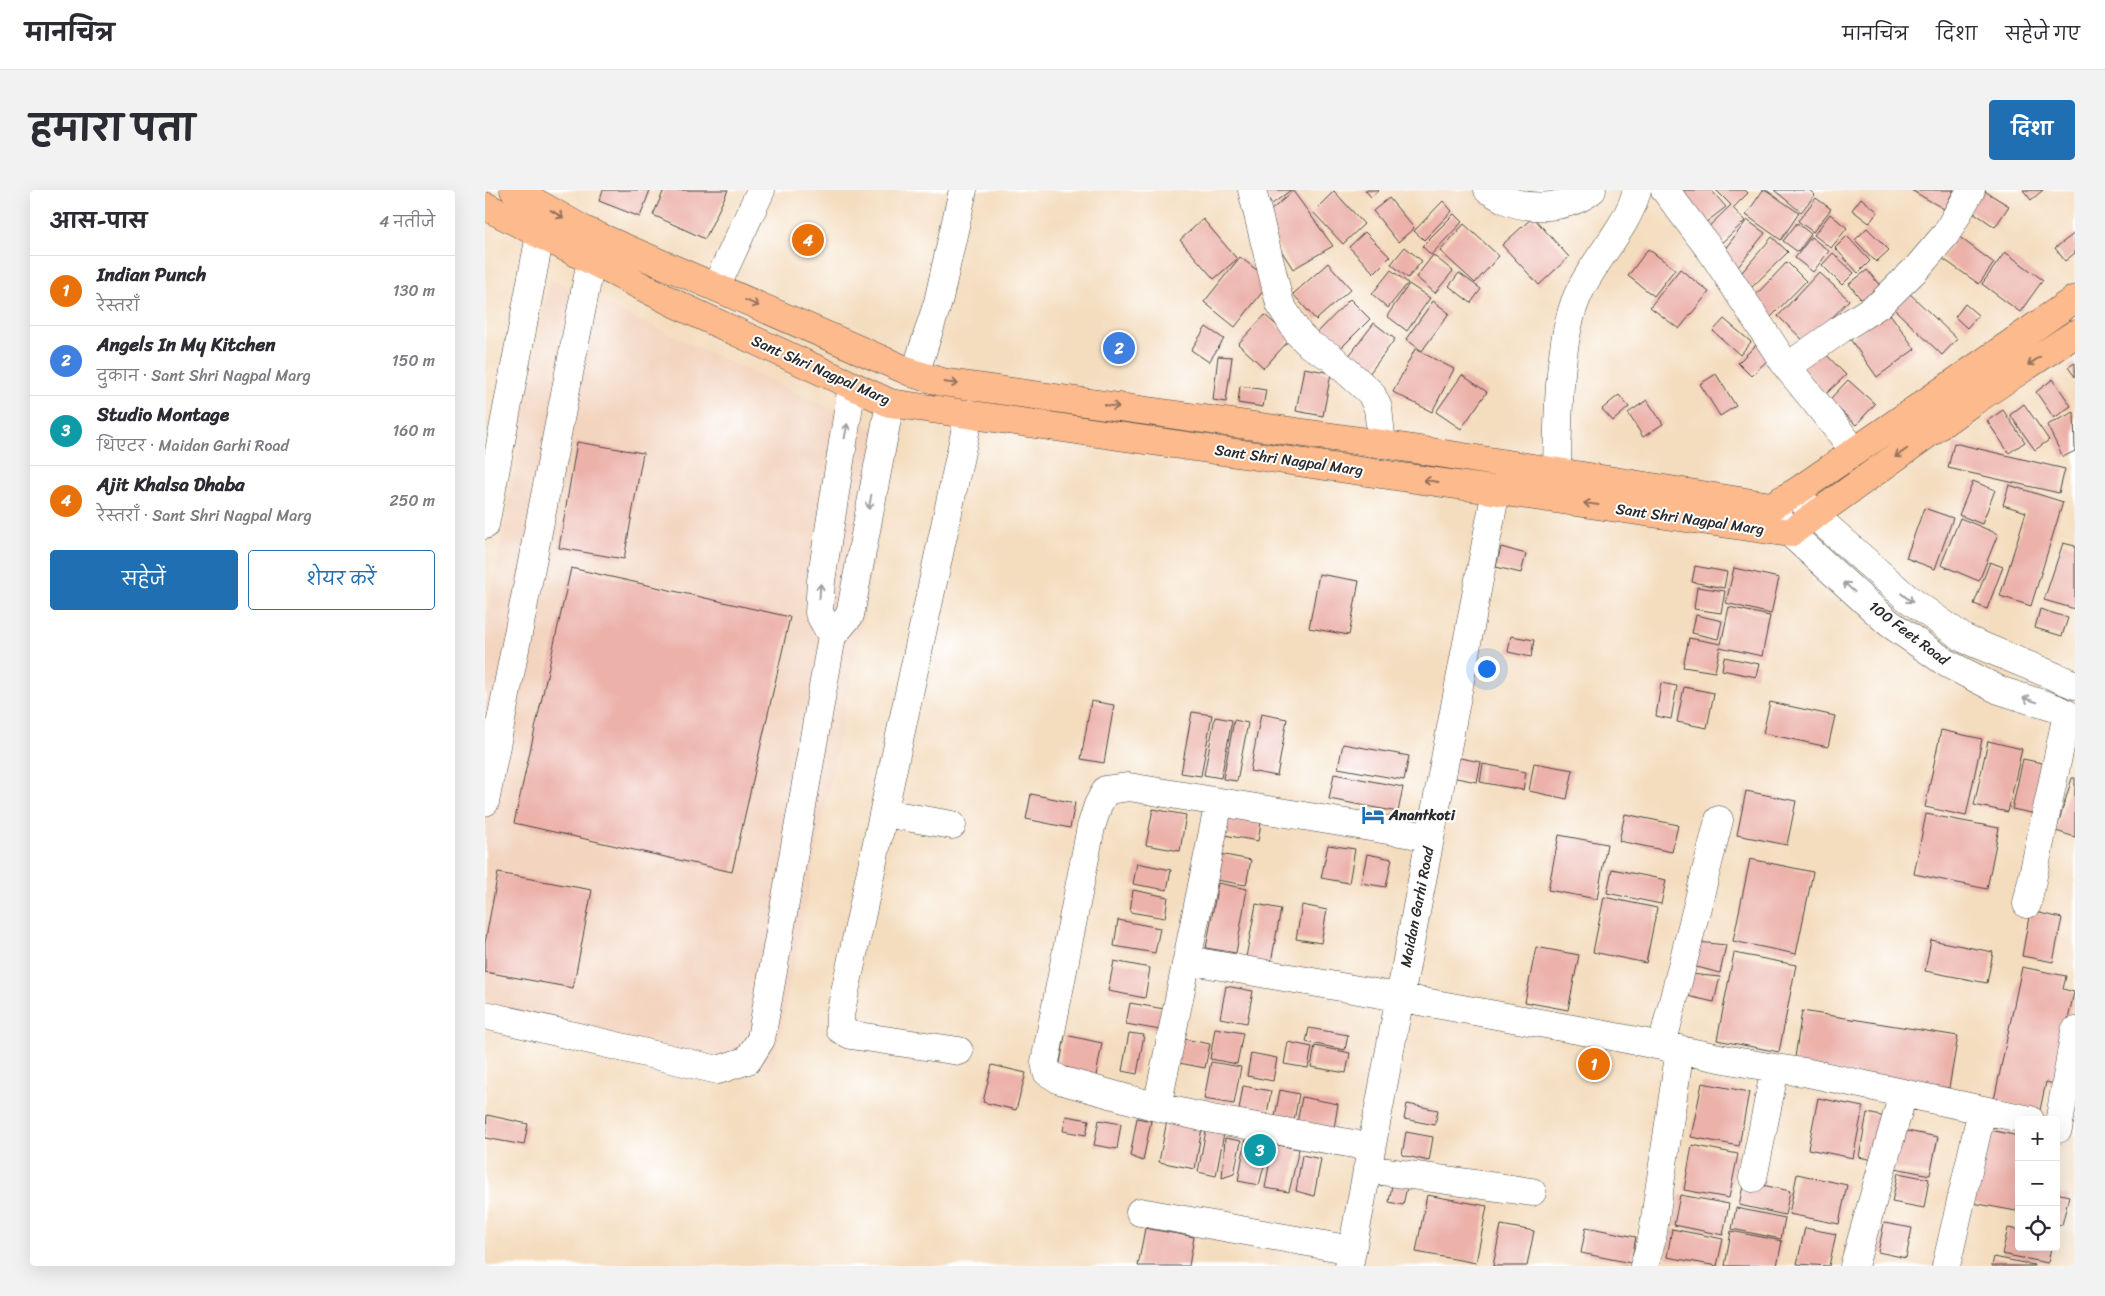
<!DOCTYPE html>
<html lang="hi">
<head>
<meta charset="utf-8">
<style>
  body { margin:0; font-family:Sriracha,"Playpen Sans Deva",sans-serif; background:#f2f2f3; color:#2b2b33 }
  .controls { position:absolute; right:15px; bottom:15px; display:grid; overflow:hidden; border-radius:5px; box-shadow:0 5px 20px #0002 }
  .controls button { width:45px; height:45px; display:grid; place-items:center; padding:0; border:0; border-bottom:1px solid #e1e1e2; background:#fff; color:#2b2b33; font:25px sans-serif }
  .you { position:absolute; left:1001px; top:478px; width:18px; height:18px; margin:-12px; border:4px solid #fff; border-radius:50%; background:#1a73e8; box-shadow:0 0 0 8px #1a73e833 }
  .badge { display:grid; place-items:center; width:32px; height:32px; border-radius:50%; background:#1f6fb2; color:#fff; font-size:16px; font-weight:700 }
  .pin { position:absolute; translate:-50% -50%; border:2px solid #fff; box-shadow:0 1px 5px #0006 }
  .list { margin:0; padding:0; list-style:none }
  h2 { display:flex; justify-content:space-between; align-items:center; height:65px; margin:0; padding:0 20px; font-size:21px }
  h2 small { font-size:16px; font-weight:400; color:#7c7c81 }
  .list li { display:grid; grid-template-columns:32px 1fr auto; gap:15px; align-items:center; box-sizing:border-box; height:70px; padding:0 20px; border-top:1px solid #e1e1e2 }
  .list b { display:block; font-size:19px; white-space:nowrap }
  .list p { margin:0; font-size:16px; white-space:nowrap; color:#7c7c81 }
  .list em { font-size:16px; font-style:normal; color:#7c7c81 }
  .actions { display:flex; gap:10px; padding:15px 20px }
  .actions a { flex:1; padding:11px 0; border:1px solid #1f6fb2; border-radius:5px; text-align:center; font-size:18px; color:#1f6fb2 }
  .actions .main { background:#1f6fb2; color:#fff }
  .icon { flex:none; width:28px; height:28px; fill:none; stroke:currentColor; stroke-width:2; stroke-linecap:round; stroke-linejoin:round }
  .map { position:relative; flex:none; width:1590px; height:1076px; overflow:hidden; border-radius:5px }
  header { display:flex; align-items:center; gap:30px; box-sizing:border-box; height:70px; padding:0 25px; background:#fff; border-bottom:1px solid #e1e1e2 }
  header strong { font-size:24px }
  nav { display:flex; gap:28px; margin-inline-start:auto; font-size:18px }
  .intro { display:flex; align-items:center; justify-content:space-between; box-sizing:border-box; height:120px; padding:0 30px }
  h1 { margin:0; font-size:35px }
  .button { padding:12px 22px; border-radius:5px; background:#1f6fb2; color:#fff; font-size:18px; font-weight:700 }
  main { display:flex; gap:30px; padding:0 30px }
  aside { flex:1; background:#fff; border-radius:5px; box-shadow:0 5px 20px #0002 }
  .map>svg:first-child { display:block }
  .built { fill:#f3d4bf }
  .building { fill:#ecb2aa }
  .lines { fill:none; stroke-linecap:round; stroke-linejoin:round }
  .minor-casing { stroke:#494641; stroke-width:29 }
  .major-casing { stroke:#494641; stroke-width:29 }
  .minor { stroke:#fff; stroke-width:28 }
  .major { stroke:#fcba8d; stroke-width:28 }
  .oneway { stroke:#94725c }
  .oneway2 { stroke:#a0a0a0 }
  .labels { text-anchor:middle; stroke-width:4; stroke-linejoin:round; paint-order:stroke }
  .street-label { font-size:15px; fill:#2b2b2b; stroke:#fff }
  .poi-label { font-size:15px; font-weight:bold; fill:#2b2b2b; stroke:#fff; text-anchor:start }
</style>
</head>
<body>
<header>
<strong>मानचित्र</strong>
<nav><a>मानचित्र</a><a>दिशा</a><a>सहेजे गए</a></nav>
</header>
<div class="intro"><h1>हमारा पता</h1><a class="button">दिशा</a></div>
<main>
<aside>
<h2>आस-पास<small>4 नतीजे</small></h2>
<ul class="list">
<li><span class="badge" style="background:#e8710a">1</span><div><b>Indian Punch</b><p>रेस्तराँ</p></div><em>130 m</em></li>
<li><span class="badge" style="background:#3f7fe0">2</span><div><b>Angels In My Kitchen</b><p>दुकान · Sant Shri Nagpal Marg</p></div><em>150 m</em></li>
<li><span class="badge" style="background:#0f9aa8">3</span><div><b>Studio Montage</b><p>थिएटर · Maidan Garhi Road</p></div><em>160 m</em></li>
<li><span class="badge" style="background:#e8710a">4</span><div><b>Ajit Khalsa Dhaba</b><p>रेस्तराँ · Sant Shri Nagpal Marg</p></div><em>250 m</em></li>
</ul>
<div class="actions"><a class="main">सहेजें</a><a>शेयर करें</a></div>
</aside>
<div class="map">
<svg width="1590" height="1076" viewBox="0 0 1590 1076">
  <rect width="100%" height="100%" fill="#fff"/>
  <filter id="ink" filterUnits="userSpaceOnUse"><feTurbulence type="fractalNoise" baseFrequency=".02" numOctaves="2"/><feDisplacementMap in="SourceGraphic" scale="10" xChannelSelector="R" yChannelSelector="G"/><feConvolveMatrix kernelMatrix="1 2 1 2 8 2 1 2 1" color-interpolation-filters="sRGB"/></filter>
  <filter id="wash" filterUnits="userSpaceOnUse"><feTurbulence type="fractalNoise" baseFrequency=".0096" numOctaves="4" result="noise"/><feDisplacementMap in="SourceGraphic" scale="20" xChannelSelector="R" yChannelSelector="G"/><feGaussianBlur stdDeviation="1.12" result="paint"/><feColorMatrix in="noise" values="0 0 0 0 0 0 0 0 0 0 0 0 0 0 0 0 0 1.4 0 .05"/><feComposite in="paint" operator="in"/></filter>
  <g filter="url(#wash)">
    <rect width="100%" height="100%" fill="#f4ddbf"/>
    <path class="built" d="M65,89L413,250L288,880L0,839V438Z"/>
    <g id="blocks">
      <path class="building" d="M118,0H165L155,27L114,11Z
        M179,0H243L220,49L168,25Z
        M778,0H806L787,14Z
        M880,0H894L886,7Z
        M1194,0H1226L1241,17L1216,36Z
        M1231,0H1260L1263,3L1248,18L1260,31L1231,58L1217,43L1246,15Z
        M1278,0H1281L1314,23L1296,50L1261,25Z
        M1289,0H1324L1330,5L1316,22Z
        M1426,0H1469L1459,19Z
        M1498,0L1524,16L1510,37L1485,20Z
        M1538,0H1558L1546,10Z
        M808,1L848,56L808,79L776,29Z
        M849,1L879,34L858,54L828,22Z
        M904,8L929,38L913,52L888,21Z
        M1331,8L1346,19L1328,42L1313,31Z
        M1376,8L1393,22L1384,33L1367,20Z
        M958,11L967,21L939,50L929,41Z
        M969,24L977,32L946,65L937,56Z
        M1345,24L1362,38L1346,58L1329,45Z
        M1048,27L1084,67L1054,95L1017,55Z
        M718,29L752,69L729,89L695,50Z
        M1262,30L1280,43L1250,81L1233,68Z
        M1312,33L1326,44L1313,62L1298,51Z
        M979,34L1014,66L990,93L955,61Z
        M1382,38L1404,60L1391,72L1370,50Z
        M880,42L905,67L889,83L864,57Z
        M1590,43V63L1580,71L1570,58Z
        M1362,46L1385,71L1373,83L1350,58Z
        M1473,46L1509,73L1494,94L1457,68Z
        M1287,47L1303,62L1264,100L1252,88Z
        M1326,47L1344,61L1328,82L1310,68Z
        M920,57L937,71L923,88L906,74Z
        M1163,59L1190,79L1169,106L1143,86Z
        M1520,62L1558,90L1535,122L1497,94Z
        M1348,63L1369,83L1357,95L1337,75Z
        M948,65L968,81L950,103L931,87Z
        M755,67L786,91L750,137L719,112Z
        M1302,72L1321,91L1286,127L1267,109Z
        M843,73L866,99L831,130L808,104Z
        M1195,79L1224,102L1194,139L1165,117Z
        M906,80L923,93L903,118L887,104Z
        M1382,80L1397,98L1379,113L1364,94Z
        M1334,82L1364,110L1322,154L1293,126Z
        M974,83L996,99L986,113L964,96Z
        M924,94L945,108L922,141L902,126Z
        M1422,101L1472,149L1457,165L1407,117Z
        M865,109L885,129L852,162L832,143Z
        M948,111L964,123L937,161L921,149Z
        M1480,114L1493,125L1482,138L1470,127Z
        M1403,121L1430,159L1392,187L1365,149Z
        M780,125L806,148L779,178L753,154Z
        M1239,129L1266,152L1255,165L1228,141Z
        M889,133L910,149L881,188L860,171Z
        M721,137L739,149L724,172L706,160Z
        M1274,152L1287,166L1266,186L1253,173Z
        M1335,158L1361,185L1341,204L1316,177Z
        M930,159L969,179L947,222L908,202Z
        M733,166L747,167L741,212L728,210Z
        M1590,173V187L1583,177Z
        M819,178L846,183L838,226L811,221Z
        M1231,184L1251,216L1235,226L1215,194Z
        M977,185L1002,202L976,239L951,222Z
        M1568,189L1586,216L1569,228L1551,202Z
        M1363,190L1390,214L1371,235L1344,210Z
        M755,196L781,200L778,217L753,213Z
        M1134,205L1144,217L1128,231L1117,219Z
        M1162,210L1178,234L1158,247L1143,223Z
        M1539,214L1564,250L1550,260L1525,225Z
        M1518,220L1540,252L1524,263L1502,231Z
        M1589,222L1590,261L1578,267L1562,235Z
        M92,252L158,263L139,369L74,358Z
        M1469,253L1580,279L1574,303L1463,278Z
        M1488,291L1510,300L1497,334L1474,325Z
        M1524,295L1578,312L1546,416L1515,406L1541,322L1518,315Z
        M1439,318L1468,328L1450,379L1421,368Z
        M1475,328L1513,344L1494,391L1456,375Z
        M1578,353L1590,356V419L1559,410Z
        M1016,357L1041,364L1036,383L1011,377Z
        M1505,372L1518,377L1502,419L1489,414Z
        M1210,376L1242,382L1239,398L1207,392Z
        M86,378L305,427L247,682L29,633Z
        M1249,378L1294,388L1286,424L1241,413Z
        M834,384L874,391L864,445L824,438Z
        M1212,397L1240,401L1236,423L1209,419Z
        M1244,417L1285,426L1277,466L1235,457L1230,482L1198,477L1204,448L1236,454Z
        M1555,419L1583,428L1577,446L1550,438Z
        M1211,425L1237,431L1233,449L1207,443Z
        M1026,446L1049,450L1046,467L1023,462Z
        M1239,467L1274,474L1271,487L1237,480Z
        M1176,493L1192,496L1186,529L1171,526Z
        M1199,497L1229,503L1222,538L1192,532Z
        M606,511L629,515L619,573L596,569Z
        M1285,512L1350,526L1343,557L1278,543Z
        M707,522L727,525L716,586L696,583Z
        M776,524L802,529L792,586L765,581Z
        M730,527L747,530L736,588L719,585Z
        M749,530L763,533L752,591L738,589Z
        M1456,540L1497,549L1481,626L1440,617Z
        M1503,551L1537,559L1523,622L1489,615Z
        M858,554L924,566L919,590L853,578Z
        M970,567L996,572L992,592L966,587Z
        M1538,569L1562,574L1551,624L1527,619Z
        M1049,573L1088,580L1082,609L1044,601Z
        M998,574L1041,582L1038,600L995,592Z
        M849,584L918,597L913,622L844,609Z
        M1587,588H1590V647L1571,641Z
        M1261,601L1311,611L1302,655L1252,645Z
        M546,604L590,613L585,638L541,629Z
        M668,619L701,625L695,661L661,655Z
        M744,622L777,627L773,651L739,645Z
        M1140,624L1193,635L1187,662L1134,651Z
        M1441,624L1514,638L1502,699L1429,684Z
        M1074,645L1122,654L1112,709L1063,700Z
        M843,655L870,659L864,693L836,688Z
        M735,664L766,670L761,695L731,690Z
        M882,664L907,669L901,697L876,693Z
        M1265,669L1328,682L1311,764L1248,751Z
        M652,673L686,680L682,700L648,694Z
        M1127,679L1181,690L1176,714L1122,703Z
        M13,683L107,700L88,798L0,782V753Z
        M733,693L762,699L751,763L721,758Z
        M648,700L683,707L680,728L645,722Z
        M1119,707L1172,718L1161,773L1108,762Z
        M771,714L796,719L784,783L759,778Z
        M817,715L842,720L836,753L811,749Z
        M1545,721L1577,728L1568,772L1537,766Z
        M633,730L675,738L670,763L629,756Z
        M1446,750L1508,762L1502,793L1440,781Z
        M1213,752L1241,755L1235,783L1208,776Z
        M1051,757L1094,765L1083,820L1040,812Z
        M1249,763L1311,775L1294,862L1232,850Z
        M629,771L665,778L660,808L623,801Z
        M1537,777L1581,786L1578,799L1589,802L1569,894L1561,892L1555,920L1509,910Z
        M1205,784L1235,787L1229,812L1198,805Z
        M741,796L768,801L762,833L735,828Z
        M645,813L679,819L675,840L641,834Z
        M1317,821L1473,846L1464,898L1309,874Z
        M730,838L758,843L752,874L725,869Z
        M824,838L863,845L860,860L821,852Z
        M644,843L659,845L652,884L637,881Z
        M580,845L617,853L611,886L574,879Z
        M694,848L725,854L720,878L689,872Z
        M803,852L827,857L823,878L799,874Z
        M830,856L865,863L861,883L826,877Z
        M766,863L792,868L788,891L762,886Z
        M726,872L756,877L749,914L719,909Z
        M507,875L541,883L531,920L498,912Z
        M1217,893L1264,902L1254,956L1206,947Z
        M758,896L786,901L782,925L754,920Z
        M795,900L814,904L808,936L789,932Z
        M817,907L853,914L848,945L811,938Z
        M1333,908L1378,917L1368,968L1323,959Z
        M922,914L953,920L950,935L919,929Z
        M1382,923L1401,927L1393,971L1374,967Z
        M2,925L43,934L39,955L0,948Z
        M683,925L718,932L710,979L674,972Z
        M581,926L604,930L601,945L578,941Z
        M652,928L666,931L658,971L645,966Z
        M614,930L636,934L632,959L609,955Z
        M721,940L739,943L731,986L713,982Z
        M1417,940L1453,947L1445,985L1410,978Z
        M1505,940L1534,946V1011L1531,1021L1488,1013Z
        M921,942L948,947L944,971L917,965Z
        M740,948L756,951L749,984L737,988Z
        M761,948L785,953L774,995L753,991Z
        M788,954L814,959L804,1002L780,998Z
        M1207,955L1253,964L1244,1008L1199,1000Z
        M817,965L836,969L829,1006L811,1001Z
        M1413,983L1444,989L1439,1018L1407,1012Z
        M1312,984L1362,995L1354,1034L1304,1024Z
        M908,989L923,992L918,1015L904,1012Z
        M1259,991L1305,1001L1300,1025L1254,1015Z
        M1571,1003L1584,1006L1577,1035L1571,1034Z
        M942,1005L1002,1016L991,1073L931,1062Z
        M1195,1005L1244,1014L1238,1045L1189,1035Z
        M1251,1018L1300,1028L1296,1049L1247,1039Z
        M1399,1033L1427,1038L1421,1068L1393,1062Z
        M1016,1035L1049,1041L1042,1076H1008Z
        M1101,1037L1151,1047L1146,1073L1096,1063Z
        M660,1038L709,1047L704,1076H653Z
        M1320,1038L1351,1044L1344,1076L1312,1074Z
        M1523,1038L1534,1040V1057H1566L1563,1073L1517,1064Z
        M1187,1039L1238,1049L1232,1076L1182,1067Z
        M1246,1041L1297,1051L1292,1076H1240Z
        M1509,1067L1549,1075V1076H1507Z"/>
    </g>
  </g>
  <g filter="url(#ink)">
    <use href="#blocks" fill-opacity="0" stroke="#494641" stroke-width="1"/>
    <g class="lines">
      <defs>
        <path id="minor" d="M767,0L795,114L813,143L825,155L846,167L886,203L893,218L897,254
          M1003,0C1009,3 1015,7 1021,10C1047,21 1085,18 1107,0
          M1180,0L1229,65L1302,177L1370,261
          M231,97L276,0
          M1302,177L1356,139L1395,114L1433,77L1461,44L1486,0
          M430,184L453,112L478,0
          M1072,281C1073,231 1073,152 1092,107C1108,69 1142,40 1152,0
          M1311,302L1329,325L1422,408L1480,449L1590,495
          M1292,325L1305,343L1404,433L1463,474L1514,500L1570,518L1590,528
          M0,335L55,45
          M347,446L334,423L336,391L367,196
          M0,612L106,71
          M399,623L467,635
          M1542,714L1582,524
          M702,770C840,794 977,818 1115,844C1183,856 1250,874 1319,882L1545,930
          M0,825L233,880L263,870L276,849L347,446L365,425L405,213
          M1177,855L1234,630
          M474,861L366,845L355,839V825L484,224
          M672,917L734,612
          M1573,939L1590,841
          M886,957L727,929L672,917L575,890L562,882L560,872L606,637L613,615L621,600L644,597L945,647
          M882,979L1047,1002
          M1268,988L1290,878
          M655,1022L867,1060
          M864,1076L1011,300
          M1159,1076L1167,1049L1195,859
          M1369,1076L1418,904
          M1461,1076L1497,920"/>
        <path id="major" d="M29,0L99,40L430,184L457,192L897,254L1286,316L1311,302L1590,109
          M0,16L191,114L405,213L1305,343L1486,213L1590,144"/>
      </defs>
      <use href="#minor" class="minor-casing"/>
      <use href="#major" class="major-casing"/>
      <use href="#minor" class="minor"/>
      <use href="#major" class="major"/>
    </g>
    <defs><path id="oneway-shaft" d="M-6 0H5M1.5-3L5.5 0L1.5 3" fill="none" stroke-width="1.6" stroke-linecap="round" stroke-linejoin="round" transform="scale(1.25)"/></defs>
    <g class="oneway">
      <use href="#oneway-shaft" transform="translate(72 24) rotate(31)"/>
      <use href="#oneway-shaft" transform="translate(267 113) rotate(24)"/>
      <use href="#oneway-shaft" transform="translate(1549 171) rotate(146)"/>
      <use href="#oneway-shaft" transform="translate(466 193) rotate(8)"/>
      <use href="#oneway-shaft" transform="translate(627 216) rotate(8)"/>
      <use href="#oneway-shaft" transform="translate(1416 263) rotate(145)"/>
      <use href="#oneway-shaft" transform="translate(946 291) rotate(-172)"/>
      <use href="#oneway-shaft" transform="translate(1106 314) rotate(-172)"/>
    </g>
    <g class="oneway2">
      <use href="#oneway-shaft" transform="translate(361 241) rotate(-79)"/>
      <use href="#oneway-shaft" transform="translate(385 312) rotate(101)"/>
      <use href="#oneway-shaft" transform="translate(1364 397) rotate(-138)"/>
      <use href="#oneway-shaft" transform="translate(335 401) rotate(-86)"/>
      <use href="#oneway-shaft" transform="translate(1422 408) rotate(38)"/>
      <use href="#oneway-shaft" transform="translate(1545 510) rotate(-162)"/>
    </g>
  </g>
  <defs>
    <symbol id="hotel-bare" viewBox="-9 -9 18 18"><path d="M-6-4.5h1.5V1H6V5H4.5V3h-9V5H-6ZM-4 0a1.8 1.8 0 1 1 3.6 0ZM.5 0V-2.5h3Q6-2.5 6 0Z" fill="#1f6fb2" stroke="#fff" stroke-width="2.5" paint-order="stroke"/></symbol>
  </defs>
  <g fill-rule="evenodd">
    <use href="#hotel-bare" x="872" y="609" width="32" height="32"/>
  </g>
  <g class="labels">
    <g class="street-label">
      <text transform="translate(336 180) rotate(24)" y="5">Sant Shri Nagpal Marg</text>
      <text transform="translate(804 270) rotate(8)" y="5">Sant Shri Nagpal Marg</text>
      <text transform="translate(1205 329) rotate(8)" y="5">Sant Shri Nagpal Marg</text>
      <text transform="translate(1424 443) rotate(37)" y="5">100 Feet Road</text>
      <text transform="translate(932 717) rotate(-79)" y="5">Maidan Garhi Road</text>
    </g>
    <g class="poi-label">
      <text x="904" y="630">Anantkoti</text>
    </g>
  </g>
</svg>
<div class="controls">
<button>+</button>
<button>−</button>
<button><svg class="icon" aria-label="locate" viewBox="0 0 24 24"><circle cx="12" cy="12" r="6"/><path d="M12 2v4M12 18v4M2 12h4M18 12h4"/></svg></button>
</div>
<div class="you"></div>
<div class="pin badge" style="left:1109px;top:874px;background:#e8710a">1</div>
<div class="pin badge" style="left:634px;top:158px;background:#3f7fe0">2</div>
<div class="pin badge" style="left:775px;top:960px;background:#0f9aa8">3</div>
<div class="pin badge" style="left:323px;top:50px;background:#e8710a">4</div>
</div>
</main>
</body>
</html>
